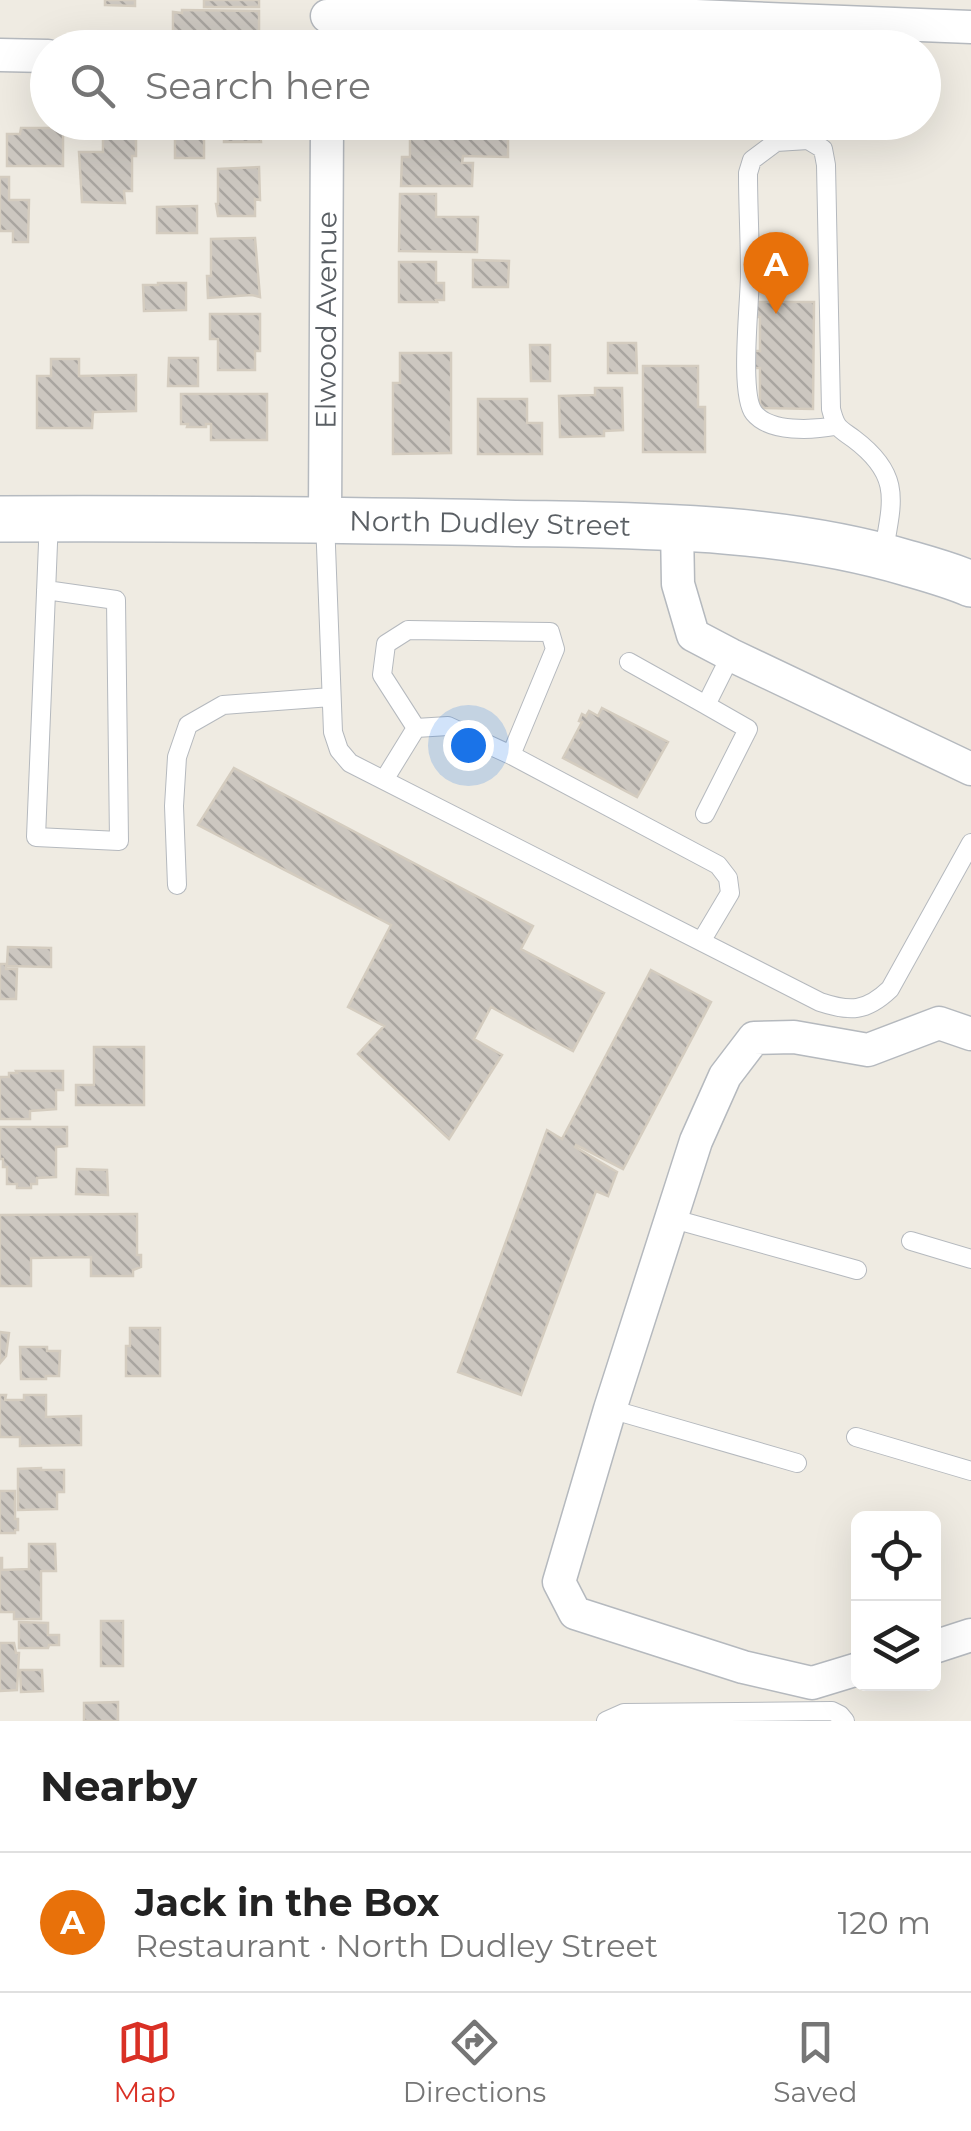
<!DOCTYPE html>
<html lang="en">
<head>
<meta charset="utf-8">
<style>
  body { margin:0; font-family:Montserrat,sans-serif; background:#f2f2f2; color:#222 }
  .controls { position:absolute; right:30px; bottom:30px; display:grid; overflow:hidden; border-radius:15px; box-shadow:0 10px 40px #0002 }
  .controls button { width:90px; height:90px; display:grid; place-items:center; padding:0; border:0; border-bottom:2px solid #e0e0e0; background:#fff; color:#222; font:50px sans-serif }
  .you { position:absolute; left:468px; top:745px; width:35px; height:35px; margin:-25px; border:8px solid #fff; border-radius:50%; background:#1a73e8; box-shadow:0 0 0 15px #1a73e833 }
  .badge { display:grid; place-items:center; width:65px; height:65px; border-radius:50%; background:#d93025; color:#fff; font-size:32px; font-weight:700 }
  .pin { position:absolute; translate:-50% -82px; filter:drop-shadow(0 2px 5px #0008) }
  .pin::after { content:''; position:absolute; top:52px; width:35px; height:30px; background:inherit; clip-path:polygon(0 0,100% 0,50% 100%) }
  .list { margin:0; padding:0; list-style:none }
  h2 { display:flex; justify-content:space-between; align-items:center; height:130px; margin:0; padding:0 40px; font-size:42px }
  h2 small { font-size:32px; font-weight:400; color:#767676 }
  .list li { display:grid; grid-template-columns:65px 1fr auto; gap:30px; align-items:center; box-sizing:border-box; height:140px; padding:0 40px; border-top:2px solid #e0e0e0 }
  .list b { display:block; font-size:38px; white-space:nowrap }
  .list p { margin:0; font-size:32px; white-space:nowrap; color:#767676 }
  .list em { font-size:32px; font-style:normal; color:#767676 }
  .icon { flex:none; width:55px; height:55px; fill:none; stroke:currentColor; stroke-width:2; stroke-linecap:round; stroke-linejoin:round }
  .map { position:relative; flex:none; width:971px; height:1721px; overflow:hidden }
  .search { position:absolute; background:#fff; box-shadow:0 10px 40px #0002; left:30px; right:30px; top:30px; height:110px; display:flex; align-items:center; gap:25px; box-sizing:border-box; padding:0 35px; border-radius:55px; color:#767676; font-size:38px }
  .sheet { height:270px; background:#fff }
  nav { display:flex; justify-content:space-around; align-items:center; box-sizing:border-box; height:140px; border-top:2px solid #e0e0e0; background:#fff; font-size:28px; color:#767676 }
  nav a { display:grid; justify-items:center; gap:5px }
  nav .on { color:#d93025 }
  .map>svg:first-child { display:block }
  .building { fill:url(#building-back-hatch); stroke:#d4ccbf; stroke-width:2.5 }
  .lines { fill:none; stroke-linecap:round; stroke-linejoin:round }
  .lane-casing { stroke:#b5b9be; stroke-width:20 }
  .street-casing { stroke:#b5b9be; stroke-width:35 }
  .secondary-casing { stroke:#b5bac0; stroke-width:48 }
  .lane { stroke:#fff; stroke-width:18 }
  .street { stroke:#fff; stroke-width:32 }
  .secondary { stroke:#fff; stroke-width:45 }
  .labels { text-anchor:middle; stroke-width:8; stroke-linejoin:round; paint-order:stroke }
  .street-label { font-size:28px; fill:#5a5f64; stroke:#fff }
</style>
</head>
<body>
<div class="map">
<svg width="971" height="1721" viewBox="0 0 971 1721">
  <defs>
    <pattern id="building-back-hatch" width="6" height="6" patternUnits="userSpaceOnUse" patternTransform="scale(2.5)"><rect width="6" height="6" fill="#ccc7c0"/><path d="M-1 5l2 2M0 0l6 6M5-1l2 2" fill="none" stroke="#a9a5a0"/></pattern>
  </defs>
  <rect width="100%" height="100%" fill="#efebe2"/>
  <path class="building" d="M105,0H135V6L105,5Z
    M204,0H259V7H204Z
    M182,10L259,11V46L262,48H185V33H173V12L182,13Z
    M511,35H537V48H475V40L511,41Z
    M224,122H264V126H260L261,142H224Z
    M103,126H136V156H132V191H124L125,203L82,202L79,152H103Z
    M485,127H508V157L463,156L462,163H473L472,186H401L402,157H410V128Z
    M21,128H63V166H7V134H20Z
    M175,131H204V158H175Z
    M259,167L260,200L255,199V216H218L216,204H218V169Z
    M0,177H9V200H29L28,242H13V231H0Z
    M400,194H436V217H478L477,252L399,251Z
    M197,206V233H157V207Z
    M255,238L260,297L252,295L208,298L207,276H211V239Z
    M473,260L509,261L508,287H473Z
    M399,262H436V283H444V300H436L437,302H399Z
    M158,283H186V310L144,311L143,285H158Z
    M752,302H814L813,409L760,408V368H752V351H760V317H752Z
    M210,314H260V351H255V370H218V339H210Z
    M608,343H636L637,373H608Z
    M530,345H550V381H531Z
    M400,353H451V453L393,454V383H400Z
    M169,358H198V386H168Z
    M51,359H79V376L136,375V411L93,412L92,428H37V376H51Z
    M643,366H698V407H705V452H643Z
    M595,388H622L623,430L604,431V436L560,437L559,396L595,395Z
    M181,394H267V440H211V424H206V427H187L188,424H181Z
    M478,399H527V423H542V454H478Z
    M602,708L668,742L637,797L563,758L582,722L579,721L582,714L586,716L589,711L598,716Z
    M234,768L533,926L521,949L604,993L573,1051L491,1007L474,1039L502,1055L449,1139L358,1054L384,1026L348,1007L391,925L198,825Z
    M8,947L51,948V967L6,966V969H17L16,999H0V964H7Z
    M651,970L711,1002L623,1169L576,1145L575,1147L617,1172L608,1196L596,1191L521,1395L458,1372L547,1130L562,1139Z
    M94,1047H144V1105H76V1085H94Z
    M16,1071H63V1090H56V1109L30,1111V1119H0V1077H9V1073H17Z
    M0,1127H67V1146L56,1147V1177L37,1178V1184H31V1188H17V1184H7V1167H3V1159H0Z
    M77,1169L107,1170L108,1195L76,1194Z
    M137,1214V1255H141V1267L133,1270V1276H91V1257L31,1258V1286H0V1215Z
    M130,1328H160V1376H126V1346H130Z
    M0,1332L9,1333L6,1356L0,1363Z
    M20,1347H47V1351H60L59,1376H46V1379H21Z
    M0,1395H6L5,1400H24V1395H46V1417L81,1416V1445L20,1446V1437H0Z
    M41,1468V1470H64V1492H57V1509L18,1510V1469Z
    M0,1491H15V1519H18V1530H15V1533H0Z
    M29,1544H55L56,1571H41V1619H14V1612H0V1558H2V1570L29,1569Z
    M101,1621H123V1666H101Z
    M19,1622L48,1623V1635H59V1645H49L48,1648H19Z
    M0,1643H14L16,1653H19L17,1690L0,1691Z
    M20,1670H42L43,1691L21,1692Z
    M118,1702V1721H84V1703Z"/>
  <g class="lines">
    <defs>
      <path id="lane" d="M835,426C813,430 770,433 754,413C739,394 750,302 750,274C750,240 748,207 748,173L752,160L776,142L808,140L823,149L826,165L831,409C836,429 839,428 854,439C903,476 892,502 883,555
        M325,520L333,732L339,750L350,763L820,1002C850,1012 866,1012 890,989L971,843
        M46,590L116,600L119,841L36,837L49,519
        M629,662L706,705L731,655
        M416,728L448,726L511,755
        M384,780L416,728L382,675L386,644L408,630L550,632L555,649L511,755L718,865L728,878L730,893L702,940
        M705,814L748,729L706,705
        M177,885L174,806L177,757L188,725L223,705L331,697
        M670,1218L857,1270
        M911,1241L971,1259
        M610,1409L797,1463
        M856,1437L971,1471
        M606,1721L624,1713L832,1711L840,1715L845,1721"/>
      <g id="street">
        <path d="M327,16L646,14L971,27"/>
        <path d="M0,55L48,56"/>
        <path id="s1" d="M325,520L327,122"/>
        <path d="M677,527L678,584L693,635L731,655L971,769"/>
        <path d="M934,1647L971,1635"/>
        <path d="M858,1669L812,1683L743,1667L575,1613L559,1582L610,1409L696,1141L725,1076L754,1038L794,1037L868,1050L939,1023L971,1034"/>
      </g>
      <g id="secondary">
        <path id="s2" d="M0,519C167,518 334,520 500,523C637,526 775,524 907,563C928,569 950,575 971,584"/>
      </g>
    </defs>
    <use href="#lane" class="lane-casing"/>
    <use href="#street" class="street-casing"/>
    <use href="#secondary" class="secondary-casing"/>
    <use href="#lane" class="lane"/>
    <use href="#street" class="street"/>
    <use href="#secondary" class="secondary"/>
  </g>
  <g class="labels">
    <g class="street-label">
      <text dy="10" stroke="none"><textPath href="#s1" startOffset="200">Elwood Avenue</textPath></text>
      <text dy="10" stroke="none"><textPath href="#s2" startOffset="490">North Dudley Street</textPath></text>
    </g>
  </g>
</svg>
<div class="controls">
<button><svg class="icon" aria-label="locate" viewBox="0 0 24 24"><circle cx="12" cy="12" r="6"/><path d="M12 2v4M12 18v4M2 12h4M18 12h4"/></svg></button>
<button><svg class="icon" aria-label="layers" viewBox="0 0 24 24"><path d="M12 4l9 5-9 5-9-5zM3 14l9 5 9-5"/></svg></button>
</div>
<div class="you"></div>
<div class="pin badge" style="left:776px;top:314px;background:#e8710a">A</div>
<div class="search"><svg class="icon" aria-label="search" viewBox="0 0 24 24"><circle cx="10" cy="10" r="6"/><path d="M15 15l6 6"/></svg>Search here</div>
</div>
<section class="sheet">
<h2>Nearby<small></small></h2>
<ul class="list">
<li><span class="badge" style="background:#e8710a">A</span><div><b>Jack in the Box</b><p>Restaurant · North Dudley Street</p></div><em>120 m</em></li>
</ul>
</section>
<nav>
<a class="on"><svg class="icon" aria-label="map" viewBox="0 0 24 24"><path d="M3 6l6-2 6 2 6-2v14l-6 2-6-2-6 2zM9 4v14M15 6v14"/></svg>Map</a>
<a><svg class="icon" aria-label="directions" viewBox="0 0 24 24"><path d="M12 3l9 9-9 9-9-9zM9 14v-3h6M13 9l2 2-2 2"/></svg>Directions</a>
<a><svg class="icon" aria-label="saved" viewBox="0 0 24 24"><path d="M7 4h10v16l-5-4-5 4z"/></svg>Saved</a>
</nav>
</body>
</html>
